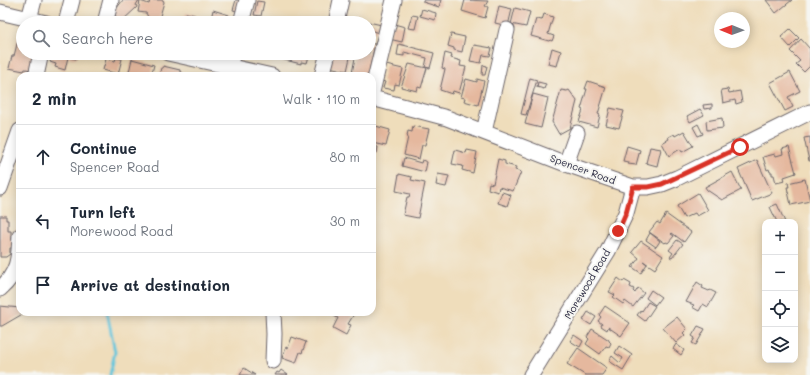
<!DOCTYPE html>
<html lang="en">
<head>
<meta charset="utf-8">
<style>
  body { margin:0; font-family:Mali,sans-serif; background:#f6f6f7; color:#1f2937 }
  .controls { position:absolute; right:12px; bottom:12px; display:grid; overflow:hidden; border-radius:8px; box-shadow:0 2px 10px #0003 }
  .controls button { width:36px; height:36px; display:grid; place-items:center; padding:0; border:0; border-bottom:1px solid #e0e1e3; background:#fff; color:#1f2937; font:20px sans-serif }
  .compass { position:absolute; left:714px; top:12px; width:36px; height:36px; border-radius:50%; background:#fff; box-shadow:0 2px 10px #0003; rotate:271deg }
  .stop { position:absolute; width:12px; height:12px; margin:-9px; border:3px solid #d93025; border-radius:50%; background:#fff }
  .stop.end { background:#d93025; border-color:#fff; box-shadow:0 1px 4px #0008 }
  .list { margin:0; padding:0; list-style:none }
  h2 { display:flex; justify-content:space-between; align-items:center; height:52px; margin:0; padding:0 16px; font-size:17px }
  h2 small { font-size:13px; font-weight:400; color:#747a83 }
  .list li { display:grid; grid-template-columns:26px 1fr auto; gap:12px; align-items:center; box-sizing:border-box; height:64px; padding:0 16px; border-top:1px solid #e0e1e3 }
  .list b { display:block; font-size:15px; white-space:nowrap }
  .list p { margin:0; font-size:13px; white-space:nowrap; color:#747a83 }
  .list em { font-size:13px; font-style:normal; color:#747a83 }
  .icon { flex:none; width:22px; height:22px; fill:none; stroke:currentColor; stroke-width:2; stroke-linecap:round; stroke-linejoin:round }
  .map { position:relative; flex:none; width:810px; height:375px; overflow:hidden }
  .search { position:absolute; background:#fff; box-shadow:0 2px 10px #0003; left:16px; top:16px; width:360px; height:44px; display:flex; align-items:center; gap:10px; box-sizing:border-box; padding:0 14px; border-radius:22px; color:#747a83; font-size:15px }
  .panel { position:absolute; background:#fff; box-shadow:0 2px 10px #0003; left:16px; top:72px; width:360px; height:244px; border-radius:12px }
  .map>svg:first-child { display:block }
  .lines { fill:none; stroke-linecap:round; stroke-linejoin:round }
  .stream { stroke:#60c6dd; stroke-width:3 }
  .building { fill:#e5b89e }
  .minor-casing { stroke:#6a6368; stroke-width:17 }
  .minor { stroke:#fff; stroke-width:15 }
  .route { stroke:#d93025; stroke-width:5 }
  .labels { text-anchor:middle; stroke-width:4; stroke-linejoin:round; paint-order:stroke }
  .street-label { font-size:10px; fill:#22223b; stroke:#f6f6f2 }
</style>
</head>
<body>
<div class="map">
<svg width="810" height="375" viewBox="0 0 810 375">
  <rect width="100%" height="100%" fill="#f6f6f2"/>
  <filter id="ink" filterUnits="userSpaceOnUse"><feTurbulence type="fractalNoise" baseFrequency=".025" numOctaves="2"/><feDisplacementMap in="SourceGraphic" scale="8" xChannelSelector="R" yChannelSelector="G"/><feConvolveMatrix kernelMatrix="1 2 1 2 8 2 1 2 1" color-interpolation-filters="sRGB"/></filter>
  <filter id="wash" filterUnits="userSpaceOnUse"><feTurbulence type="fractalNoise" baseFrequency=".012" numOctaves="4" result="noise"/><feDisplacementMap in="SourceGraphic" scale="16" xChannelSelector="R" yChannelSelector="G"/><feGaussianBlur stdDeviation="0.9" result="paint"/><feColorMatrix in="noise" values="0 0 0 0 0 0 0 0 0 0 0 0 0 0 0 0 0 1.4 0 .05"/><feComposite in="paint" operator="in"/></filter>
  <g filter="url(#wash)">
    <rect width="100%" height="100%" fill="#efddbb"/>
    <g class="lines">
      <path class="stream" d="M107,312L115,352L110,375"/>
    </g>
    <g id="blocks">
      <path class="building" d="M123,0H139L136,5L137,7L121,22L113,13Z
        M150,0H163L164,2L158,23H147L148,17L146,13L138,12L140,1L149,4Z
        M236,0H244L241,12L233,10Z
        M423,0H441L439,7L423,2Z
        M465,0L488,1L485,6L488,7L485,18L462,11Z
        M766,0H792L776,13Z
        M257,1L264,2L261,16L254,15Z
        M499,6L512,9L508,26L495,23Z
        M515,8L530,12L526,27L511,24Z
        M422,9L436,13L435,20L420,16Z
        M213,10L229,15L227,23H210Z
        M186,13L195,15L193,23H180L182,16H185Z
        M544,14L553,17L548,34L554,36L552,41L550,40L549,41L531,36L536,19L542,20Z
        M412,15L418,16L415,29L408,28Z
        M343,18L358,21L357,23H342Z
        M364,21L386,26L379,33L369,30V23H364Z
        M394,24L405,27L402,42L389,39Z
        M790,29L799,38L790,47L781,37Z
        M451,34L465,37L462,52L454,50V48L448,46Z
        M19,36L23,37V53H36L32,70L25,69L24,71L9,68L12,56H14Z
        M801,39L810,49V66L804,72L796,64L800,61L790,51Z
        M369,43L375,44L368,76L352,73L356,53H369Z
        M399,44L434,53L430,68L425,67L427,58L404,52V56L397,55Z
        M474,45L492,48L490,56L483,55L481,63L470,61Z
        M552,48L561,51L557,66L548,64Z
        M52,53H78L76,59L68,57L65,70L55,67L56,64L50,62Z
        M278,53H310L307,63L301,62V64L277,58Z
        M332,53H351L347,71L329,67Z
        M445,53L452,55L451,58L461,61L460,66L466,67L459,93L453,91L452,94L440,90L445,69L442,68Z
        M116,58L122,59L118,74L103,70L106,59L115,61Z
        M132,59L154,65L151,76H128Z
        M409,64L427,68L421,88L418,87L417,91L401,87Z
        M386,65L403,69L399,85L395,84L394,90L383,88L385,82L382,81Z
        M483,65L487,66L485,75H482Z
        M163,66L180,70V72L183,73L182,76H159L161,68H163Z
        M790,72L800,91L788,97L793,107L785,111L770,83Z
        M530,78L537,80L526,115L521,114Z
        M466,79L477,82V79L484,81L478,105L464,101L465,98L461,97Z
        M588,81L606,87L598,114L600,115L597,127L579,122L583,110L581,109L587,89H585Z
        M538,82L546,84L544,89L537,87Z
        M728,89L729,93L740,91L742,102L736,104L735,100L723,103L721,90Z
        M561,90L567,91L569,90L577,101L570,128L559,134L552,122Z
        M533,94L548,98L541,128L525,124Z
        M712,104V108L704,109L703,105Z
        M610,108L624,111L619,128L606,125Z
        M700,109L704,115L690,122L687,116Z
        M722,118L723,128L707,130L706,121Z
        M698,124L703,134L698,136L693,127Z
        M372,125L390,130L386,146L372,143Z
        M413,126L429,129L425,145H422L419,159L404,155L408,137L407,136L408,131L412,132Z
        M684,131L693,146L682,152L680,149L669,156L662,143L669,139L668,137L674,134L675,136Z
        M810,137V161H809L804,138Z
        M372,146L378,147L377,153L372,152Z
        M627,146L640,150L636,165L628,164L629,162L623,161Z
        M650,147L661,149L657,166L646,163Z
        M789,147L796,173L784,177L785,181L776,183L774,175H772V172H770L769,169L767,170L763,157L775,154L776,156L783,154L782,149Z
        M455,150L466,153L467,150L477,152L473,173L462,170L463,166L452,164Z
        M404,158L421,163L422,160L427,162L425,172L402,166Z
        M498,159L505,161V164L516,167L515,170L521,172L513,191L499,187L498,192L488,189L489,183L493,184Z
        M757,160L772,193L752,201L738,169Z
        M732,172L741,190L722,200L707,190L705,187Z
        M399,174L412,177L411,180L425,183L418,218L403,215L407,197H409L410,194L396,191Z
        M438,174L449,176L446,187L436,185Z
        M805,179L810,201L791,205L787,187H789L788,183Z
        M502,192L511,195L507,206L498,203Z
        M698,193L708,210L697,216L695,213L684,218L677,206Z
        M777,204L785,222H777L770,207Z
        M666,214L691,232L684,242L672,233L671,234L674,236L668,243L666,242L665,243L649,232L657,222L660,224Z
        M0,216H6V220H8V231H11V239H14V248H10V254L6,257H0Z
        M650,233L660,241L656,247L646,240Z
        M677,240L683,244L672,258L670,257L673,253L669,250Z
        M641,241L663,256L655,269L643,261L647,264L641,273L632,267L639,258L632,252Z
        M618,278L623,282L624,280L631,284L630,287L634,289L633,291L635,293L638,288L644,293L633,307L625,301L623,304L613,297L615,295L609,292Z
        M697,282L703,286L702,288L709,291L710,290L716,293L708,307L703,304L699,311L692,307L694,305L686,302Z
        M651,290L661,297L655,305L646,298Z
        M648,302L655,306L645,321L637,315L641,310L642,311Z
        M0,306L20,308V312H26L2,326H0Z
        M605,306L630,323L621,336L608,327L607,330L601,326L602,324L598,321L601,317L599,315Z
        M336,312H353L354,314L348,324L351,325L346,335L333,328L338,318L334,316Z
        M588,312L596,317L591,325L583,320Z
        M677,317L687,329L683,333L685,335L676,343L663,328Z
        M698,326L705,329L696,345L692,343L695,338L692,336Z
        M592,329L609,340V341L611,343L609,347L606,346L600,354L586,344L589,339L587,337Z
        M574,335L583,341L580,347L570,341Z
        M292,337L306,342L302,353L300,352L296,363L282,358L286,347L288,348Z
        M676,344L684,350L681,355L673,349Z
        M619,346L632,355L623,370L609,361L612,356L620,363L623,358L615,353Z
        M578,348L607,368L602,375H585L567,364Z
        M244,368L255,375H240Z
        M281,370L288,375H275L277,372L279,373Z"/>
    </g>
  </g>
  <g filter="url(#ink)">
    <use href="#blocks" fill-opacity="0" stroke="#6a6368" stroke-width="1"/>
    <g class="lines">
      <defs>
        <path id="minor" d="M0,12L46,23
          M29,19L34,0
          M66,23L72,0
          M105,23L111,0
          M241,23L247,0
          M336,23L341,0
          M168,53L272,76
          M229,67L233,53
          M36,76L41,53
          M322,76L328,53
          M372,92L394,0
          M372,98L447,118L566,164L633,187H648L662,184L677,178L810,112
          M484,132L507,30
          M566,164L577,133
          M0,188L20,131
          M0,289C18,273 19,259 20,236
          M273,312L274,334L273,361
          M531,375L608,251L626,213L633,187"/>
      </defs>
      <use href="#minor" class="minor-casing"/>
      <use href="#minor" class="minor"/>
    </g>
  </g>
  <g class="lines" filter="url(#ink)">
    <path class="route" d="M618,231L626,213L633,187H648L662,184L740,147"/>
  </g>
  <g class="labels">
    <g class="street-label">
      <text transform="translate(583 169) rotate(20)" y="4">Spencer Road</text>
      <text transform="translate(587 284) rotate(-59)" y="4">Morewood Road</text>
    </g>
  </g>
</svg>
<div class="controls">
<button>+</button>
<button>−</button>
<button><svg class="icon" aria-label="locate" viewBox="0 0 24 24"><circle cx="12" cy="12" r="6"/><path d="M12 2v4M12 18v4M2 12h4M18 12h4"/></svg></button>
<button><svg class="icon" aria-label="layers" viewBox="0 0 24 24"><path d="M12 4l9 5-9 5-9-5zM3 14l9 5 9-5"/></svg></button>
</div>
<svg class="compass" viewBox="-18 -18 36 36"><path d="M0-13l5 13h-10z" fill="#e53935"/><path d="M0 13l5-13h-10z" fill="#747a83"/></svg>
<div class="stop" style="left:740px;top:147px"></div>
<div class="stop end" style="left:618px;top:231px"></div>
<div class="search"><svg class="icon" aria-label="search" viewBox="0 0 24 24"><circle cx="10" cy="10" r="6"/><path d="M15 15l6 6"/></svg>Search here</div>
<section class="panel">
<h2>2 min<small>Walk · 110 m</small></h2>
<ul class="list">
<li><svg class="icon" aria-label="ahead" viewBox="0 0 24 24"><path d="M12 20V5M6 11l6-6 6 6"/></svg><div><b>Continue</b><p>Spencer Road</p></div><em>80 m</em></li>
<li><svg class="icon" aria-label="left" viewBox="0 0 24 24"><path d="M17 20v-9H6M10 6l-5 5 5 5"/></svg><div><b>Turn left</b><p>Morewood Road</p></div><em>30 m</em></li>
<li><svg class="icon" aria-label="arrive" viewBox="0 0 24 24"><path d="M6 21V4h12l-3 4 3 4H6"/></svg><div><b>Arrive at destination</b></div></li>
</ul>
</section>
</div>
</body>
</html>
